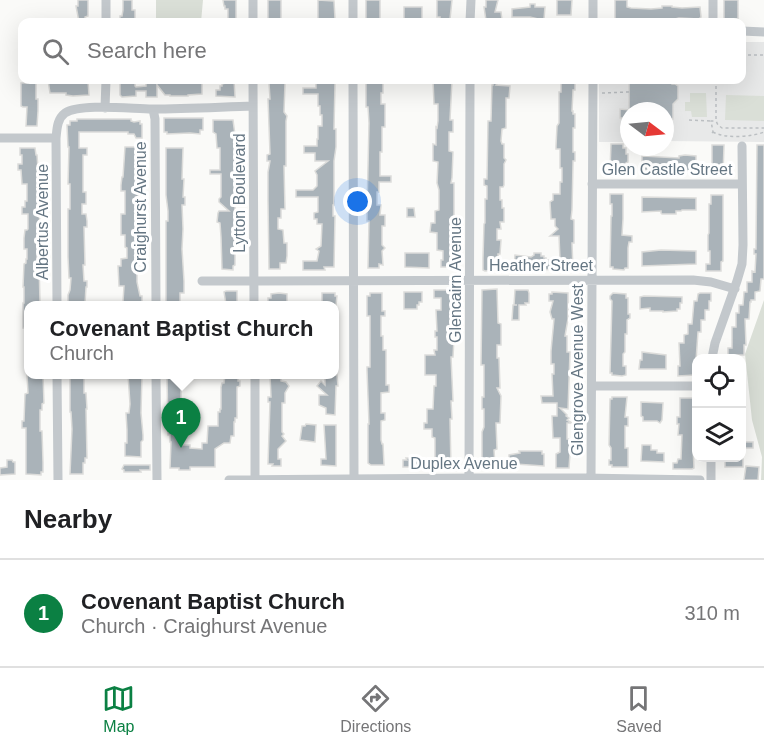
<!DOCTYPE html>
<html lang="en">
<head>
<meta charset="utf-8">
<style>
  body { margin:0; font-family:Arial,sans-serif; background:#f6f6f6; color:#202124 }
  .controls { position:absolute; right:18px; bottom:18px; display:grid; overflow:hidden; border-radius:12px; box-shadow:0 6px 24px #0002 }
  .controls button { width:54px; height:54px; display:grid; place-items:center; padding:0; border:0; border-bottom:2px solid #e0e0e0; background:#fff; color:#202124; font:30px sans-serif }
  .compass { position:absolute; left:620px; top:102px; width:54px; height:54px; border-radius:50%; background:#fff; box-shadow:0 6px 24px #0002; rotate:106deg }
  .you { position:absolute; left:358px; top:202px; width:21px; height:21px; margin:-15px; border:4px solid #fff; border-radius:50%; background:#1a73e8; box-shadow:0 0 0 9px #1a73e833 }
  .badge { display:grid; place-items:center; width:39px; height:39px; border-radius:50%; background:#0b8043; color:#fff; font-size:20px; font-weight:700 }
  .pin { position:absolute; translate:-50% -50px; filter:drop-shadow(0 2px 3px #0008) }
  .pin::after { content:''; position:absolute; top:32px; width:21px; height:18px; background:inherit; clip-path:polygon(0 0,100% 0,50% 100%) }
  .popup { position:absolute; left:24px; top:301px; width:315px; height:78px; box-sizing:border-box; display:grid; place-content:center; border-radius:12px; background:#fff; filter:drop-shadow(0 2px 4px #0005); font-size:20px; white-space:nowrap; color:#757577 }
  .popup b { font-size:22px; color:#202124 }
  .popup::after { content:''; position:absolute; left:50%; top:100%; margin-left:-12px; border:12px solid transparent; border-top-color:#fff }
  .list { margin:0; padding:0; list-style:none }
  h2 { display:flex; justify-content:space-between; align-items:center; height:78px; margin:0; padding:0 24px; font-size:26px }
  h2 small { font-size:20px; font-weight:400; color:#757577 }
  .list li { display:grid; grid-template-columns:39px 1fr auto; gap:18px; align-items:center; box-sizing:border-box; height:108px; padding:0 24px; border-top:2px solid #e0e0e0 }
  .list b { display:block; font-size:22px; white-space:nowrap }
  .list p { margin:0; font-size:20px; white-space:nowrap; color:#757577 }
  .list em { font-size:20px; font-style:normal; color:#757577 }
  .icon { flex:none; width:33px; height:33px; fill:none; stroke:currentColor; stroke-width:2; stroke-linecap:round; stroke-linejoin:round }
  .map { position:relative; flex:none; width:764px; height:480px; overflow:hidden }
  .search { position:absolute; background:#fff; box-shadow:0 6px 24px #0002; left:18px; right:18px; top:18px; height:66px; display:flex; align-items:center; gap:15px; box-sizing:border-box; padding:0 21px; border-radius:12px; color:#757577; font-size:22px }
  .sheet { height:186px; background:#fff }
  nav { display:flex; justify-content:space-around; align-items:center; box-sizing:border-box; height:84px; border-top:2px solid #e0e0e0; background:#fff; font-size:16px; color:#757577 }
  nav a { display:grid; justify-items:center; gap:3px }
  nav .on { color:#0b8043 }
  .map>svg:first-child { display:block }
  .built { fill:#e8e9e9 }
  .green { fill:#dadfd7 }
  .building { fill:#aab3b9; stroke:#dcdcda; stroke-width:1.5 }
  .lines { fill:none; stroke-linecap:round; stroke-linejoin:round }
  .path { stroke:#bbbfc2; stroke-width:1.5; stroke-dasharray:3 3; stroke-linecap:butt }
  .minor { stroke:#c3c8cc; stroke-width:9 }
  .labels { text-anchor:middle; stroke-width:6; stroke-linejoin:round; paint-order:stroke }
  .street-label { font-size:16px; fill:#657683; stroke:#fff }
</style>
</head>
<body>
<div class="map">
<svg width="764" height="480" viewBox="0 0 764 480">
  <rect width="100%" height="100%" fill="#fafaf8"/>
  <path class="built" d="M742,42H764V142L665,141V111H629V142H599V80H742Z"/>
  <path class="green" d="M156,0H203L201,22H156Z
    M690,93H706L707,117H692L691,111H685V102H690Z
    M726,95L764,96V121L725,120Z
    M764,300V480H761L762,457L752,420L745,354Z"/>
  <path class="building" d="M78,0H88V16L85,17V22H79L76,6H78Z
    M123,0H132V10H135V22H120V16H122L123,10Z
    M223,0H236V20H228V9H225V6H224Z
    M268,0H281V22H268Z
    M318,0L334,1L335,19H318Z
    M366,0H380V20H379V22L366,20Z
    M437,0H452L450,19H440V17H437Z
    M486,0H498L495,12H501L502,20H486L484,7H486Z
    M557,0H572L571,15H557Z
    M615,0H627V7L631,8L651,9L662,8V6H672V7L682,8L700,7L701,17L699,19L679,18L671,20L631,19V20H615Z
    M724,0H738V19H736V22H724Z
    M530,4H535V7H545L544,19H538L530,17H512V9L530,7Z
    M404,7H422V19H404Z
    M48,80H62V83H82V81H88L89,95L73,96L66,95V93H50Z
    M120,80H135V86L136,87L146,86V82H149V80H202V94L188,95V96H170V95H165L157,85V97H146V91H136V96L122,97L120,95Z
    M226,80H234L235,97L216,96V90H220V86H222V84L226,83Z
    M316,80H333L334,83H335L334,129H336V147L334,161V205H333V216H335L334,267H324L325,270H303V261H317L319,251L316,249L321,246L322,224H317V219H314V213L318,212V197H296V190H313L317,186V175L315,171L328,161H315V153H304V146H317V139H318V126H322V115H320V106H318V94H303V88H316Z
    M366,80H383V93H381V104H385V127H382V152H380V176H391V182H379V192H377V205H381L380,215H385V226H382V245L385,248L382,251L383,265L379,264V268H368L369,221H367V211L369,123L368,107H366Z
    M433,80H452L450,120H453V132H449V151L453,152L452,178L451,183H454V218H452L451,242V254H453V267H441V260H443V251L437,250V233L430,232L431,223H435V211L439,210V190L437,183L438,162L433,161V144L436,145V127L437,128L438,121V104H434Z
    M493,80H500L496,85L510,86L509,98H506V128L502,129L501,141L502,144H504V158L506,160L504,164V185L503,187H500V200H502V208H504V222H500L501,229H497V240H501L500,254H498L499,270L485,271L483,270V258L484,224L485,223V199H487V186L484,185V179H487L488,121H491L492,85H493Z
    M561,80H575V90H573L572,111H573V114H575V128H573V152H575V161H573V164L572,210L571,219L574,220V243H572L573,270L515,269L514,268L515,255L531,257L534,255V253H541V256H544V258H546V260H560L559,236H550L558,229L555,226V219H551L550,202L553,200V194H560V182H562V168H560V149H556V146L557,126L559,123V92H561Z
    M629,80H672V84H675L678,86V99L673,104V119H665V111H629V118H620V109L629,110Z
    M27,82H36V99H38V111L37,126H26L27,107H23L21,106V83H27Z
    M269,83H285L284,112L287,116L286,121V166H284L285,209H281V218H278V229L283,230L284,243H287V256L286,263H280V269H269L268,201V172L270,161H267V155L270,154L268,99H270Z
    M164,118H203V130H200V134L190,133L167,134V132H164Z
    M77,119H131V121L134,122L140,121V124H142V138H136L134,134H128V132H79V148H87V155H83V192H86V204H82V214H86L87,221V227H84L85,265H83L84,281H87V287H86L85,304L83,306H71V302H68V295L70,290L71,278H69L68,257V209H70V184H68L69,147H68L67,125H70V121H77Z
    M213,120H233L235,135V185H237V190H235V265L233,266V270L222,269L221,237L220,223L217,222L218,213L219,211H229L219,202V199L221,197V174H210V170H220V148H217L216,134L213,132Z
    M611,144H623V148H626V154H628V162L626,163V173L624,174H613L610,170Z
    M712,145H724V146L723,174H709V168H712Z
    M757,145H764V279H761L760,291L755,292V300H751V302H750L749,319H745L746,345H744V355H738V358H728V348H732V327H736V313H739V305H743L744,292H747V282H752V271L755,272L756,254H754V249H756V245Z
    M125,147H137V150H139L138,184L139,209L137,220H136V237H138V250L139,265H137V282L140,296H142V306H128V302H123L124,286H119L118,266H121V259L127,258V248L125,247V235H121V214H125V191H121V185L122,177H123Z
    M20,148H35L36,155H37L38,169H39L40,248V251H37V262H39L40,302V306H28V328H23V303H24V287H23L24,264L26,263V259H27V249H24V238L25,230H27L28,229V214H22V207H25V201H27V184H22L21,170H18V164H22V155H20Z
    M166,148H183L182,179H184L183,197H185V205H182L183,229L182,249L184,281V293H180V306H166V221H168V211L166,195Z
    M685,155L696,156V171L642,170V156L679,158V156Z
    M610,194H623V219L622,235L632,236V242H629L628,248V268H625L624,270L613,269V267H610L611,216H612V204H610Z
    M711,195H723V261L721,262V271H706V264H710V251H708V235L709,233V204H711Z
    M642,197L696,198V210H682L681,211H676V214H662L661,213V211L642,212Z
    M407,208H414L415,217H407Z
    M661,250L696,251V264L642,266V252Z
    M405,253H429V268L405,267Z
    M497,289L498,323L501,324V345H497V358H499L500,388H497L501,396L500,423H496L497,449L494,450L495,465L483,466V462H482V432L484,427V409H482V397H484V365H481L482,290Z
    M434,290H453V298H451L454,338L453,357H451L453,401H451L452,419H450L451,468H437V463H435V438L432,437V429H424V423H427V409H433L434,386H436V375H425V355H435L434,350H437V337H435V331H437L436,310H441V298H434Z
    M515,290H528L529,293V303H525L526,305H519V320H512L513,305H517H514Z
    M226,291H237V304H226L224,292Z
    M404,292H422V302H419V305H417V309H404Z
    M552,292L568,293V319L565,336H567V352H570L568,409L560,408L567,415L566,416L569,418L567,420L572,423H567V439H571L569,468H556V454L560,452V438H553L552,416H557V403H542L541,396H553L552,374H554V364H551V351L554,319H552L550,312L553,301H549V294H552Z
    M279,293L287,294V305H268V298H271V294Z
    M322,293H335V296H337L336,305H322Z
    M370,293H382V311H385V316H381V336H383V350H386V385H389V392L381,393V413H385V420L381,421V440L382,444H383L384,465H371L368,463V424H369L367,370V367H370V316H367V296H370Z
    M613,293L626,294V298H628V314H630V318L627,320V334H625V352L623,354V366H626V375L622,376L612,375V373H610L612,301L610,299V296Z
    M700,293H711V301H709V310H705V320H701V332H698L695,375L678,376V366H680L679,343H684V335L688,334V324H692L694,301H697L698,294Z
    M644,296L682,297V303H680V309H677V311L663,312V311H650V308L640,309V297Z
    M642,352L666,355V369H639L640,360H642Z
    M27,375H43L44,403L42,404V410H40V431H42L43,462V472H41V475L26,474V428H22V421H24L25,394L28,393Z
    M70,375H83L84,378V393H86L87,409H86L87,458H85V463H83V474H70L72,429L71,412H70Z
    M128,375H142L141,413L143,435V440L141,442V457L125,456V443H127V430L126,413H129L130,404Z
    M167,375H181V402H184V411H182V421H186V427H181V445H190V448L202,449V443H207L208,426H218V412H220V409H221V387L222,383H224L225,375H238V381H240V386L237,387V418H235V422H234V436H231L230,443H224L215,449V467H190V470H179V468H170L171,442H170V435H168Z
    M270,375H281V381L286,382L289,386L285,393V403H282V432L284,434L282,436L286,441L278,449V459H281V466H272L273,464H268L270,402H268V397H271Z
    M325,375H337L338,386H336L335,415L326,414V408L319,405V395H327L317,386L321,381L325,385Z
    M612,397H627L625,417H628V426H625V448H628V467H612V465H609V460H611V448L609,445L610,399H612Z
    M680,398H693V409H695L694,447H693L694,468L692,469H673V463H677L678,459H681L682,435H678L679,424H677V417H680Z
    M641,402L663,403L662,420L660,423L657,421H643V417L641,416Z
    M306,424L316,425L315,442L300,440L302,426H305Z
    M324,425H336V466L321,465V459H326Z
    M741,442H753V448H741Z
    M642,445H651V450H657V453H664V462L641,461Z
    M519,451H542V454H544V466L515,464L509,463V455L520,453Z
    M406,458H413V460H427V467H403V460H407Z
    M725,459H743V467H725Z
    M7,460H12L13,462H15V474L0,475V468L7,467Z
    M124,465H150V470H140L141,472H124V470L122,469Z
    M746,466L759,467L758,480H744Z"/>
  <g class="lines">
    <path class="path" d="M742,55H764
      M716,80V121L718,125L722,128H764
      M602,93L629,92
      M689,120L711,121
      M713,132C725,139 752,137 764,132
      M712,133L713,132L711,121H715"/>
    <path class="minor" d="M106,0V22
      M253,0V22
      M353,0V22
      M470,22L471,0
      M593,22V0
      M713,22V0
      M742,31L764,32
      M253,80L254,306
      M353,80L354,480
      M105,108L106,80
      M153,109L155,119L156,306
      M0,138H56
      M592,184H742
      M202,281L693,280L711,282L735,289
      M57,306L56,138C57,129 57,119 65,113C81,103 132,109 152,109C186,109 220,107 253,106
      M712,358L715,343L737,281L742,264L743,245L742,146
      M57,374L58,480
      M156,374L157,480
      M255,374V480
      M592,386H696
      M711,458V480
      M229,480L475,478H584L700,480
      M469,480L470,80
      M591,480L593,80"/>
  </g>
  <g class="labels">
    <g class="street-label">
      <text x="667" y="175">Glen Castle Street</text>
      <text transform="translate(239 193) rotate(-90)" y="6">Lytton Boulevard</text>
      <text transform="translate(140 207) rotate(-90)" y="6">Craighurst Avenue</text>
      <text transform="translate(42 222) rotate(-90)" y="6">Albertus Avenue</text>
      <text x="541" y="271">Heather Street</text>
      <text transform="translate(455 280) rotate(-90)" y="6">Glencairn Avenue</text>
      <text transform="translate(577 370) rotate(-90)" y="6">Glengrove Avenue West</text>
      <text x="464" y="469">Duplex Avenue</text>
    </g>
  </g>
</svg>
<div class="controls">
<button><svg class="icon" aria-label="locate" viewBox="0 0 24 24"><circle cx="12" cy="12" r="6"/><path d="M12 2v4M12 18v4M2 12h4M18 12h4"/></svg></button>
<button><svg class="icon" aria-label="layers" viewBox="0 0 24 24"><path d="M12 4l9 5-9 5-9-5zM3 14l9 5 9-5"/></svg></button>
</div>
<svg class="compass" viewBox="-18 -18 36 36"><path d="M0-13l5 13h-10z" fill="#e53935"/><path d="M0 13l5-13h-10z" fill="#757577"/></svg>
<div class="you"></div>
<div class="pin badge" style="left:181px;top:448px">1</div>
<div class="popup"><b>Covenant Baptist Church</b>Church</div>
<div class="search"><svg class="icon" aria-label="search" viewBox="0 0 24 24"><circle cx="10" cy="10" r="6"/><path d="M15 15l6 6"/></svg>Search here</div>
</div>
<section class="sheet">
<h2>Nearby<small></small></h2>
<ul class="list">
<li><span class="badge">1</span><div><b>Covenant Baptist Church</b><p>Church · Craighurst Avenue</p></div><em>310 m</em></li>
</ul>
</section>
<nav>
<a class="on"><svg class="icon" aria-label="map" viewBox="0 0 24 24"><path d="M3 6l6-2 6 2 6-2v14l-6 2-6-2-6 2zM9 4v14M15 6v14"/></svg>Map</a>
<a><svg class="icon" aria-label="directions" viewBox="0 0 24 24"><path d="M12 3l9 9-9 9-9-9zM9 14v-3h6M13 9l2 2-2 2"/></svg>Directions</a>
<a><svg class="icon" aria-label="saved" viewBox="0 0 24 24"><path d="M7 4h10v16l-5-4-5 4z"/></svg>Saved</a>
</nav>
</body>
</html>
